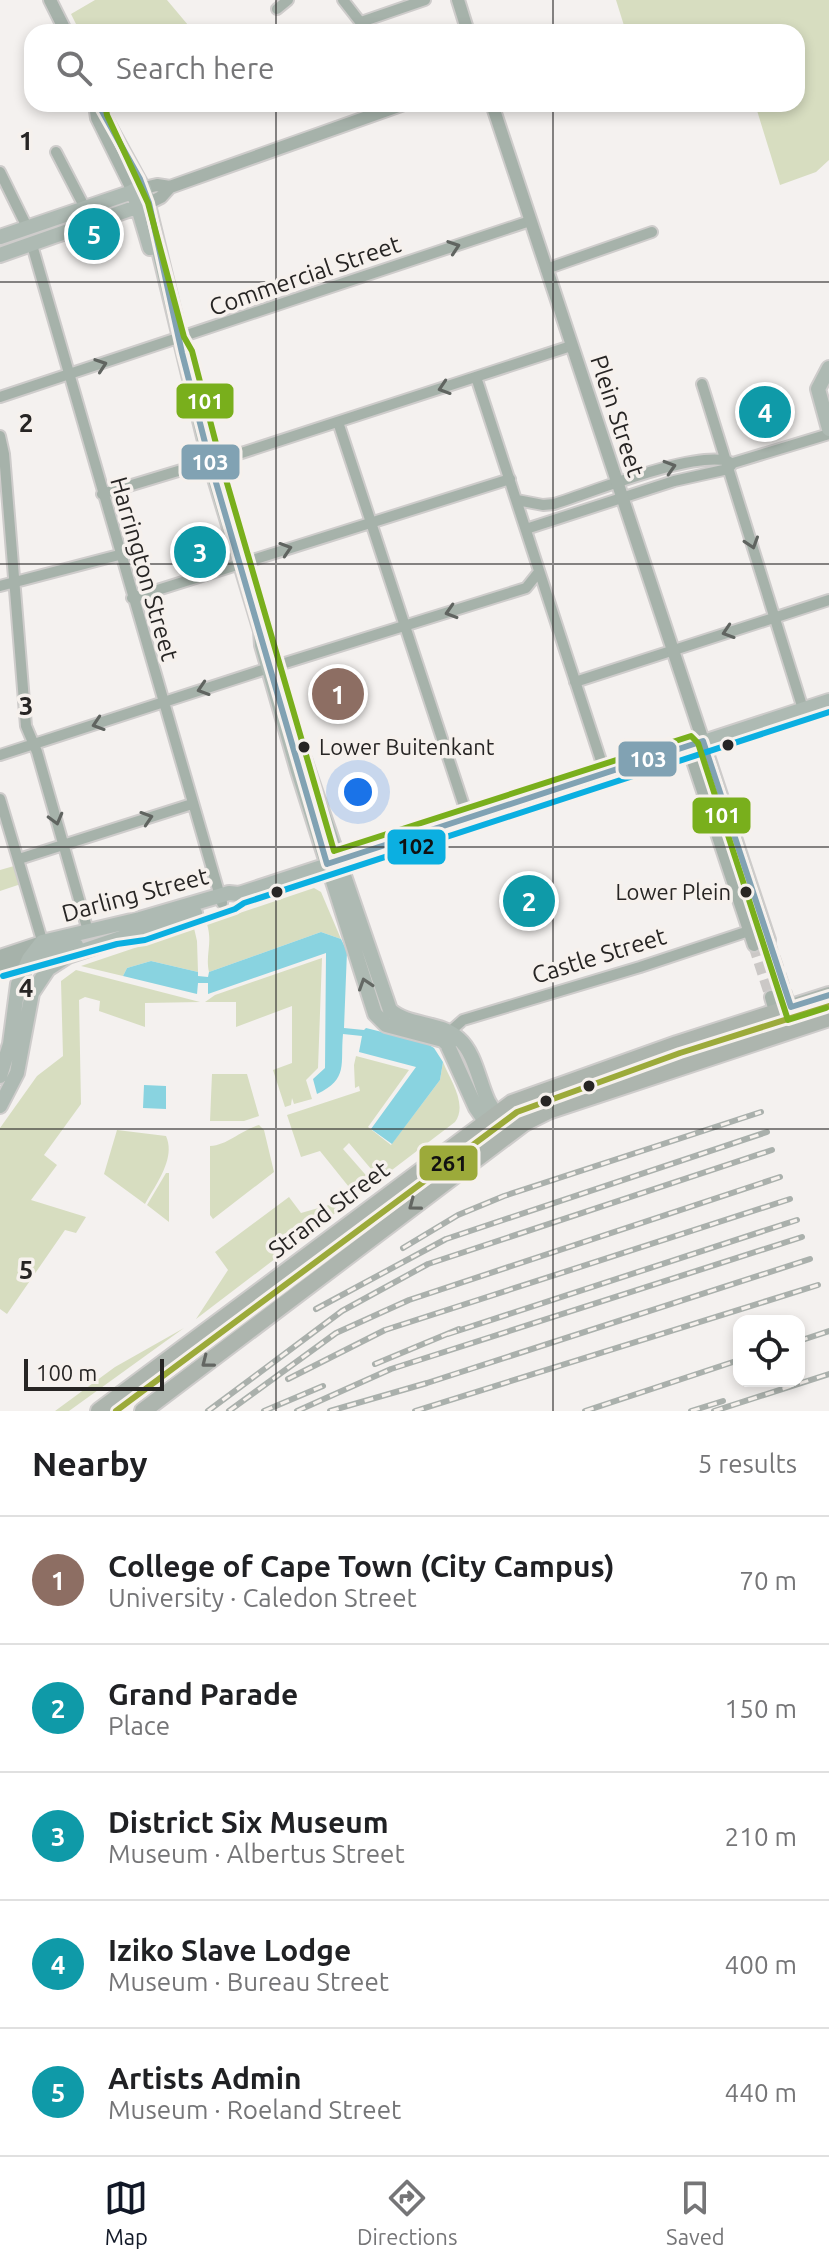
<!DOCTYPE html>
<html lang="en">
<head>
<meta charset="utf-8">
<style>
  body { margin:0; font-family:Ubuntu,sans-serif; background:#f6f6f6; color:#202124 }
  .controls { position:absolute; right:24px; bottom:24px; display:grid; overflow:hidden; border-radius:16px; box-shadow:0 4px 12px #0003 }
  .controls button { width:72px; height:72px; display:grid; place-items:center; padding:0; border:0; border-bottom:2px solid #e0e0e0; background:#fff; color:#202124; font:40px sans-serif }
  .scale { position:absolute; left:24px; bottom:20px; width:140px; box-sizing:border-box; padding-left:8px; border:4px solid #272524; border-top:0; font-size:22px; line-height:28px; white-space:nowrap; color:#272524; -webkit-text-stroke:6px #f6f1ed; paint-order:stroke }
  .you { position:absolute; left:358px; top:792px; width:28px; height:28px; margin:-20px; border:6px solid #fff; border-radius:50%; background:#1a73e8; box-shadow:0 0 0 12px #1a73e833 }
  .badge { display:grid; place-items:center; width:52px; height:52px; border-radius:50%; background:#111827; color:#fff; font-size:26px; font-weight:700 }
  .pin { position:absolute; translate:-50% -50%; border:4px solid #fff; box-shadow:0 2px 8px #0006 }
  .list { margin:0; padding:0; list-style:none }
  h2 { display:flex; justify-content:space-between; align-items:center; height:104px; margin:0; padding:0 32px; font-size:34px }
  h2 small { font-size:26px; font-weight:400; color:#757577 }
  .list li { display:grid; grid-template-columns:52px 1fr auto; gap:24px; align-items:center; box-sizing:border-box; height:128px; padding:0 32px; border-top:2px solid #e0e0e0 }
  .list b { display:block; font-size:30px; white-space:nowrap }
  .list p { margin:0; font-size:26px; white-space:nowrap; color:#757577 }
  .list em { font-size:26px; font-style:normal; color:#757577 }
  .icon { flex:none; width:44px; height:44px; fill:none; stroke:currentColor; stroke-width:2; stroke-linecap:round; stroke-linejoin:round }
  .map { position:relative; flex:none; width:829px; height:1411px; overflow:hidden }
  .search { position:absolute; background:#fff; box-shadow:0 4px 12px #0003; left:24px; right:24px; top:24px; height:88px; display:flex; align-items:center; gap:20px; box-sizing:border-box; padding:0 28px; border-radius:24px; color:#757577; font-size:30px }
  .sheet { height:744px; background:#fff }
  nav { display:flex; justify-content:space-around; align-items:center; box-sizing:border-box; height:112px; border-top:2px solid #e0e0e0; background:#fff; font-size:22px; color:#757577 }
  nav a { display:grid; justify-items:center; gap:4px }
  nav .on { color:#111827 }
  .map>svg:first-child { display:block }
  .green { fill:#d7ddc0; fill-rule:evenodd }
  .water { fill:#89d3e0 }
  .lines { fill:none; stroke-linecap:round; stroke-linejoin:round }
  .tertiary-tunnel { stroke:#cbc8c6; stroke-width:12; stroke-dasharray:12 6; stroke-linecap:butt }
  .minor-casing { stroke:#cecccb; stroke-width:14 }
  .tertiary-casing { stroke:#cecccb; stroke-width:16 }
  .secondary-casing { stroke:#cecccb; stroke-width:18 }
  .primary-casing { stroke:#cecccb; stroke-width:20 }
  .minor { stroke:#a6b2aa; stroke-width:10 }
  .tertiary { stroke:#a6b2aa; stroke-width:12 }
  .secondary { stroke:#aebab3; stroke-width:14 }
  .primary { stroke:#adb5ae; stroke-width:16 }
  .rail-casing { stroke:#aab0ac; stroke-width:6 }
  .rail { stroke:#f6f1ed; stroke-width:3; stroke-dasharray:9; stroke-linecap:butt }
  .bus-1-casing { stroke:#f6f1ed; stroke-width:12 }
  .bus-2-casing { stroke:#f6f1ed; stroke-width:12 }
  .bus-3-casing { stroke:#f6f1ed; stroke-width:12 }
  .bus-4-casing { stroke:#f6f1ed; stroke-width:12 }
  .bus-1 { stroke:#81a2b3; stroke-width:6 }
  .bus-2 { stroke:#0bafe1; stroke-width:6 }
  .bus-3 { stroke:#9caa3a; stroke-width:6 }
  .bus-4 { stroke:#79af1c; stroke-width:6 }
  .oneway { stroke:#606460 }
  .oneway2 { stroke:#646864 }
  .oneway3 { stroke:#636662 }
  .grid { fill:none; stroke:#272524; stroke-width:2; stroke-opacity:0.55 }
  .bus-dot { fill:#272524; stroke:#f6f1ed; stroke-width:3 }
  .labels { text-anchor:middle; stroke-width:7; stroke-linejoin:round; paint-order:stroke }
  .bus-label { font-size:22px; fill:#272524; stroke:#f6f1ed; text-anchor:start }
  .street-label { font-size:24px; fill:#272524; stroke:#f6f1ed }
  .grid-label { font-size:26px; text-anchor:middle; font-weight:bold; fill:#272524; stroke:#f6f1ed; stroke-width:7; stroke-linejoin:round; paint-order:stroke }
  .line-badge { stroke:#f6f1ed; stroke-width:3 }
  .badge-label { font-size:22px; text-anchor:middle; font-weight:bold; fill:#fff }
  .pale-badge-label { font-size:22px; text-anchor:middle; font-weight:bold; fill:#111 }
</style>
</head>
<body>
<div class="map">
<svg width="829" height="1411" viewBox="0 0 829 1411">
  <rect width="100%" height="100%" fill="#f4f1ef"/>
  <path class="green" d="M95,0H167L188,25L169,32H80L71,14Z
    M616,0H829V160L816,172L780,185L755,104H797V32H732L730,29L719,32H626Z
    M14,866L21,884L0,891V870Z
    M314,888L321,892L341,939L321,932L209,972C205,954 213,944 207,924Z
    M194,928L197,941L198,972L151,961L127,968L123,976L81,966Z
    M322,958L318,1068L306,1080L312,1099L294,1104L292,1098L291,1105L285,1107L273,1070L292,1063V1006L236,1027V1002H205L215,995Z
    M76,970L200,1002L145,1003V1027L99,1011L100,1001L85,997L79,1000L81,1104L44,1155L57,1165L31,1200L86,1217L76,1233L65,1230L7,1314L0,1309V1128L37,1076L63,1056L61,981Z
    M356,1056L409,1070L368,1127L391,1145L440,1080L443,1062C450,1080 468,1104 455,1122L196,1319L228,1270L215,1252L289,1197L301,1213L357,1197L320,1151L301,1157L287,1115L360,1091L359,1086L355,1088L354,1065ZM349,1143L377,1176L371,1181L343,1149Z
    M212,1074H247L259,1116L244,1121H210Z
    M259,1125L264,1130L274,1172L213,1219L210,1215V1146C228,1145 241,1130 259,1125Z
    M117,1130L166,1136C176,1158 156,1184 145,1204L104,1174Z
    M166,1173H169V1222L147,1205Z
    M184,1328L69,1411H55L115,1367Z"/>
  <path class="water" d="M321,932L341,939L347,951L344,1028L364,1030L366,1028L426,1043L434,1048L443,1062L440,1080L392,1144L371,1129L416,1067L359,1052L362,1036L343,1034C340,1064 349,1079 317,1094L313,1079L325,1068L326,953L208,994V983H198L197,994L123,976L127,968L151,961L198,972V976L208,977L209,972Z
    M144,1085L166,1086V1109L143,1108Z"/>
  <g class="lines">
    <path class="tertiary-tunnel" d="M769,940L798,1027
      M754,945L771,997"/>
    <defs>
      <path id="minor" d="M343,0L368,32
        M277,9L288,0
        M361,22L425,0
        M56,152L85,208
        M0,172L28,229
        M32,245L222,903
        M546,269L652,232
        M476,377L605,773
        M702,384L803,709
        M0,397L530,221
        M338,422L468,818
        M0,436L4,454L26,726L37,752L88,931
        M728,469L733,463L829,434
        M102,494L198,465L220,460L571,346
        M517,500L543,505L554,504C593,492 692,451 728,461
        M526,529L674,481L728,469
        M0,586L119,555
        M132,598L510,479
        M575,682L829,600
        M0,755L269,668L526,588L538,573
        M0,799L44,947
        M19,859L192,804
        M446,1035L463,1020L640,967L764,926"/>
      <path id="tertiary" d="M50,0L66,32
        M458,0L468,32
        M95,104L97,118L133,191
        M98,104L144,188L157,185L170,187
        M492,104L769,940
        M149,203L161,197L170,187L404,104
        M688,746L754,945
        M0,956L42,942
        M0,966L29,959
        M771,997L781,1032"/>
      <path id="secondary" d="M133,191L150,248
        M0,237L144,188L210,462L261,631L262,645L298,771L375,1014L386,1025L443,1040L447,1044L476,1108L498,1140
        M0,255L145,204
        M829,368L818,389L829,429
        M304,759L390,1010C409,1027 440,1021 459,1039C475,1053 479,1082 488,1101C494,1112 502,1122 509,1133
        M30,958L76,945
        M0,1076L10,1044L18,984L29,959L42,942L140,919L229,893L239,894L829,701
        M0,1106L17,1073L32,993L48,969L68,956L195,913"/>
      <path id="primary" d="M99,1411L512,1103L677,1044L829,995
        M143,1411L524,1123L548,1111L829,1018"/>
    </defs>
    <use href="#minor" class="minor-casing"/>
    <use href="#tertiary" class="tertiary-casing"/>
    <use href="#secondary" class="secondary-casing"/>
    <use href="#primary" class="primary-casing"/>
    <use href="#minor" class="minor"/>
    <use href="#tertiary" class="tertiary"/>
    <use href="#secondary" class="secondary"/>
    <use href="#primary" class="primary"/>
    <defs>
      <path id="rail" d="M403,1248L458,1215L504,1196L761,1112
        M316,1309L446,1239L767,1132
        M448,1334L797,1220
        M799,1341L829,1331
        M375,1364L459,1329
        M288,1379L385,1330L790,1199
        M208,1411L342,1311L428,1264L772,1150
        M229,1411L336,1333L409,1300L780,1177
        M264,1411L323,1386
        M297,1411L391,1369L802,1237
        M330,1411L427,1383L810,1259
        M415,1411L818,1285
        M585,1411L739,1360
        M691,1411L723,1401
        M714,1411L829,1374"/>
    </defs>
    <use href="#rail" class="rail-casing"/>
    <use href="#rail" class="rail"/>
    <defs>
      <path id="bus-1" d="M98,104L140,179L149,203L182,353L210,462L327,864L703,741L791,1007L829,995"/>
      <path id="bus-2" d="M3,976L117,944L145,940L235,909L244,903L829,712"/>
      <path id="bus-3" d="M116,1411L517,1112L680,1053L829,1006"/>
      <path id="bus-4" d="M105,104L107,115L148,203L184,337L192,351L220,459L334,851L691,736L698,743L788,1020L826,1008"/>
    </defs>
    <use href="#bus-1" class="bus-1-casing"/>
    <use href="#bus-2" class="bus-2-casing"/>
    <use href="#bus-3" class="bus-3-casing"/>
    <use href="#bus-4" class="bus-4-casing"/>
    <use href="#bus-1" class="bus-1"/>
    <use href="#bus-2" class="bus-2"/>
    <use href="#bus-3" class="bus-3"/>
    <use href="#bus-4" class="bus-4"/>
  </g>
  <defs><path id="oneway-chevron" d="M-2-3.5L2.5 0L-2 3.5" fill="none" stroke-width="1.6" stroke-linecap="round" stroke-linejoin="round" transform="scale(2)"/></defs>
  <g class="oneway">
    <use href="#oneway-chevron" transform="translate(454 247) rotate(-19)"/>
    <use href="#oneway-chevron" transform="translate(101 365) rotate(-19)"/>
    <use href="#oneway-chevron" transform="translate(444 388) rotate(162)"/>
    <use href="#oneway-chevron" transform="translate(670 467) rotate(-17)"/>
    <use href="#oneway-chevron" transform="translate(752 543) rotate(72)"/>
    <use href="#oneway-chevron" transform="translate(286 549) rotate(-18)"/>
    <use href="#oneway-chevron" transform="translate(451 612) rotate(163)"/>
    <use href="#oneway-chevron" transform="translate(728 632) rotate(162)"/>
    <use href="#oneway-chevron" transform="translate(203 689) rotate(162)"/>
    <use href="#oneway-chevron" transform="translate(98 724) rotate(162)"/>
    <use href="#oneway-chevron" transform="translate(147 818) rotate(-18)"/>
    <use href="#oneway-chevron" transform="translate(56 819) rotate(75)"/>
  </g>
  <use class="oneway2" href="#oneway-chevron" transform="translate(365 984) rotate(-108)"/>
  <g class="oneway3">
    <use href="#oneway-chevron" transform="translate(414 1205) rotate(143)"/>
    <use href="#oneway-chevron" transform="translate(207 1362) rotate(142)"/>
  </g>
  <path class="grid" d="M276,0V32M553,0V32M276,104V1411M553,104V1411M0,282H829M0,564H829M0,847H829M0,1129H829"/>
  <g class="bus-dot">
    <circle cx="728" cy="745" r="7"/>
    <circle cx="304" cy="747" r="7"/>
    <circle cx="277" cy="892" r="7"/>
    <circle cx="746" cy="892" r="7"/>
    <circle cx="589" cy="1086" r="7"/>
    <circle cx="546" cy="1101" r="7"/>
  </g>
  <g class="labels">
    <g class="bus-label">
      <text x="319" y="755">Lower Buitenkant</text>
      <text x="731" y="900" text-anchor="end">Lower Plein</text>
    </g>
    <g class="street-label">
      <text transform="translate(305 276) rotate(-19)" y="8">Commercial Street</text>
      <text transform="translate(617 416) rotate(72)" y="8">Plein Street</text>
      <text transform="translate(144 569) rotate(74)" y="8">Harrington Street</text>
      <text transform="translate(135 895) rotate(-15)" y="8">Darling Street</text>
      <text transform="translate(599 956) rotate(-17)" y="8">Castle Street</text>
      <text transform="translate(329 1210) rotate(-37)" y="8">Strand Street</text>
    </g>
  </g>
  <g class="grid-label">
    <text x="26" y="150">1</text>
    <text x="26" y="432">2</text>
    <text x="26" y="715">3</text>
    <text x="26" y="997">4</text>
    <text x="26" y="1279">5</text>
  </g>
  <g class="line-badge">
    <rect x="175" y="382" width="60" height="38" rx="8" fill="#79af1c"/>
    <rect x="180" y="443" width="61" height="38" rx="8" fill="#81a2b3"/>
    <rect x="617" y="740" width="61" height="38" rx="8" fill="#81a2b3"/>
    <rect x="691" y="796" width="61" height="39" rx="8" fill="#79af1c"/>
    <rect x="386" y="828" width="61" height="38" rx="8" fill="#0bafe1"/>
    <rect x="418" y="1144" width="61" height="38" rx="8" fill="#9caa3a"/>
  </g>
  <g class="badge-label">
    <text x="205" y="409">101</text>
    <text x="210" y="470">103</text>
    <text x="648" y="767">103</text>
    <text x="722" y="823">101</text>
  </g>
  <g class="pale-badge-label">
    <text x="416" y="854">102</text>
    <text x="449" y="1171">261</text>
  </g>
</svg>
<div class="controls">
<button><svg class="icon" aria-label="locate" viewBox="0 0 24 24"><circle cx="12" cy="12" r="6"/><path d="M12 2v4M12 18v4M2 12h4M18 12h4"/></svg></button>
</div>
<div class="scale">100 m</div>
<div class="you"></div>
<div class="pin badge" style="left:338px;top:694px;background:#8d6e63">1</div>
<div class="pin badge" style="left:529px;top:901px;background:#0f9aa8">2</div>
<div class="pin badge" style="left:200px;top:552px;background:#0f9aa8">3</div>
<div class="pin badge" style="left:765px;top:412px;background:#0f9aa8">4</div>
<div class="pin badge" style="left:94px;top:234px;background:#0f9aa8">5</div>
<div class="search"><svg class="icon" aria-label="search" viewBox="0 0 24 24"><circle cx="10" cy="10" r="6"/><path d="M15 15l6 6"/></svg>Search here</div>
</div>
<section class="sheet">
<h2>Nearby<small>5 results</small></h2>
<ul class="list">
<li><span class="badge" style="background:#8d6e63">1</span><div><b>College of Cape Town (City Campus)</b><p>University · Caledon Street</p></div><em>70 m</em></li>
<li><span class="badge" style="background:#0f9aa8">2</span><div><b>Grand Parade</b><p>Place</p></div><em>150 m</em></li>
<li><span class="badge" style="background:#0f9aa8">3</span><div><b>District Six Museum</b><p>Museum · Albertus Street</p></div><em>210 m</em></li>
<li><span class="badge" style="background:#0f9aa8">4</span><div><b>Iziko Slave Lodge</b><p>Museum · Bureau Street</p></div><em>400 m</em></li>
<li><span class="badge" style="background:#0f9aa8">5</span><div><b>Artists Admin</b><p>Museum · Roeland Street</p></div><em>440 m</em></li>
</ul>
</section>
<nav>
<a class="on"><svg class="icon" aria-label="map" viewBox="0 0 24 24"><path d="M3 6l6-2 6 2 6-2v14l-6 2-6-2-6 2zM9 4v14M15 6v14"/></svg>Map</a>
<a><svg class="icon" aria-label="directions" viewBox="0 0 24 24"><path d="M12 3l9 9-9 9-9-9zM9 14v-3h6M13 9l2 2-2 2"/></svg>Directions</a>
<a><svg class="icon" aria-label="saved" viewBox="0 0 24 24"><path d="M7 4h10v16l-5-4-5 4z"/></svg>Saved</a>
</nav>
</body>
</html>
